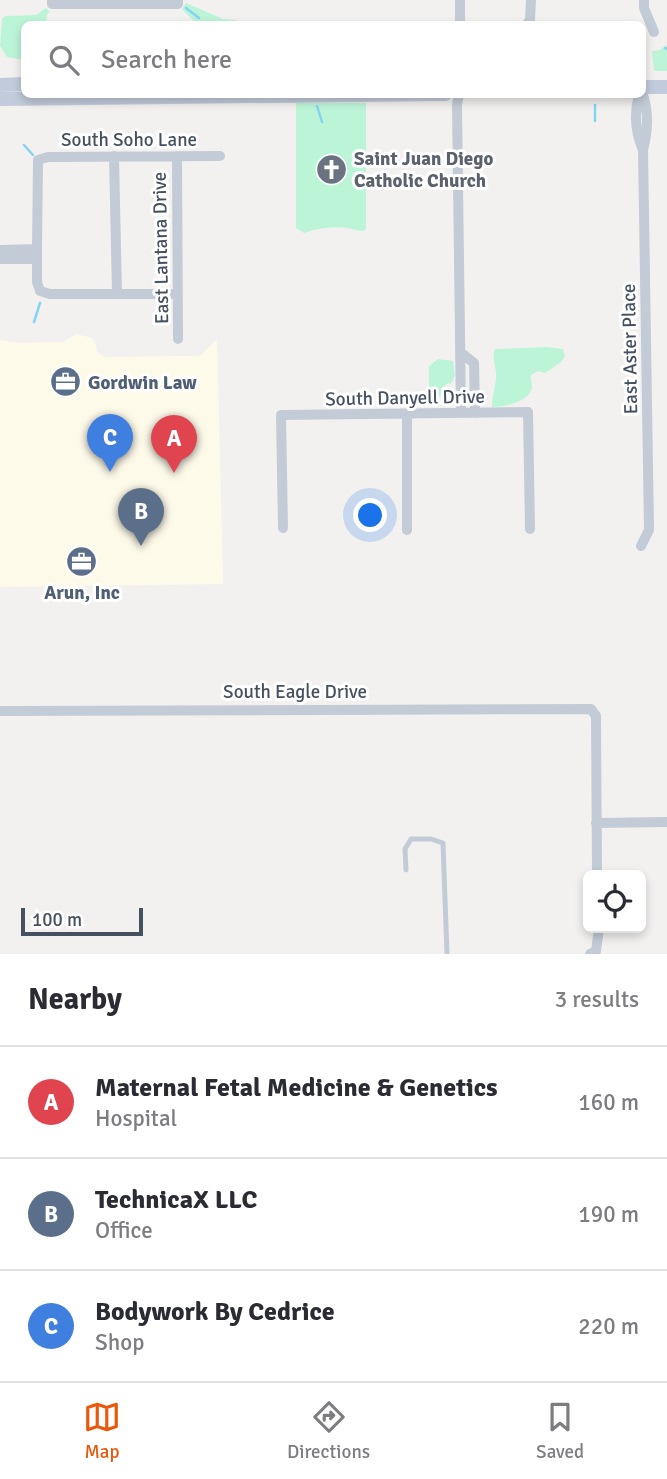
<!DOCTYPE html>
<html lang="en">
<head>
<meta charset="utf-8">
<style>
  body { margin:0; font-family:Signika,sans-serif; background:#f7f7f7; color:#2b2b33 }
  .controls { position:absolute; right:21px; bottom:21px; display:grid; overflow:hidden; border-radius:10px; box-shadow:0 4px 10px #0003 }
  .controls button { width:63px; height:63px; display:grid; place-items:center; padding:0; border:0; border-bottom:2px solid #e1e1e2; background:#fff; color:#2b2b33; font:35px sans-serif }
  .scale { position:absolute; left:21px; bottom:18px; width:122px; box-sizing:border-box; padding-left:7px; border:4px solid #465160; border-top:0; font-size:19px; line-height:24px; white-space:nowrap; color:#465160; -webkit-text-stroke:5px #fff; paint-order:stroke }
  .you { position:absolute; left:371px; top:516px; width:24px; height:24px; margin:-18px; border:5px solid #fff; border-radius:50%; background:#1a73e8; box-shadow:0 0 0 10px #1a73e833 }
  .badge { display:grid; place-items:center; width:46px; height:46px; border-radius:50%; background:#ea580c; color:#fff; font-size:23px; font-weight:700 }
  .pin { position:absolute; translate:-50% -58px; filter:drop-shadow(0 2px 4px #0008) }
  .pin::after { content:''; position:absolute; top:37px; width:24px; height:21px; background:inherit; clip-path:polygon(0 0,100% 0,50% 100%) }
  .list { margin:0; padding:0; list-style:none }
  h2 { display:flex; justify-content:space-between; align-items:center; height:91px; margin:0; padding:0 28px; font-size:30px }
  h2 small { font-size:23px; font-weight:400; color:#7c7c81 }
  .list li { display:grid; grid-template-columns:46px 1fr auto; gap:21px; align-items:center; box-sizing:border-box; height:112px; padding:0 28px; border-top:2px solid #e1e1e2 }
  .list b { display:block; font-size:26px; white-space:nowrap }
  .list p { margin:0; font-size:23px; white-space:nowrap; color:#7c7c81 }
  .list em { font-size:23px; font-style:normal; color:#7c7c81 }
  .icon { flex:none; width:38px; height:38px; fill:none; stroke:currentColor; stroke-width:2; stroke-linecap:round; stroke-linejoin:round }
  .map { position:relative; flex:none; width:667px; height:954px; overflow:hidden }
  .search { position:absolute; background:#fff; box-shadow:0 4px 10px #0003; left:21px; right:21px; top:21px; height:77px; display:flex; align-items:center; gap:18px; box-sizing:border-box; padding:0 24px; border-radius:10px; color:#7c7c81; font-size:26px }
  .sheet { height:427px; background:#fff }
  nav { display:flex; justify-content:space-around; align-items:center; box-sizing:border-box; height:98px; border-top:2px solid #e1e1e2; background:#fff; font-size:19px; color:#7c7c81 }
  nav a { display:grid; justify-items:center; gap:4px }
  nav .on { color:#ea580c }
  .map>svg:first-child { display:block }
  .commercial { fill:#fefaea }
  .green { fill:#bcf4d7 }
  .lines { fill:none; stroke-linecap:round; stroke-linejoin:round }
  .stream { stroke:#85d3f5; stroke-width:2.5 }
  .lane { stroke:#c3cbd6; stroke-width:5 }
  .street { stroke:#c3cbd6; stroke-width:10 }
  .secondary { stroke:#c2cbdb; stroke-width:14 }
  .labels { text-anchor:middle; stroke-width:6; stroke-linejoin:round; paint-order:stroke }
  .street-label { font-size:19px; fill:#465160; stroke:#fff }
  .worship-label { font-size:19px; font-weight:bold; fill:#5b616d; stroke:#fff; text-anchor:start }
  .service-label { font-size:19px; font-weight:bold; fill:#4e5e75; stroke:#fff; text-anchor:start }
</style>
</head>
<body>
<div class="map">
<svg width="667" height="954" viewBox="0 0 667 954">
  <rect width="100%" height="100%" fill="#f3f1f0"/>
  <path class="commercial" d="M76,334L92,338L96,344L97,352L104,357L200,356L217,339L223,584L0,587V340L19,343L63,342Z"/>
  <path class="green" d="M186,3L223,19L236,20L237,24H197L182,9Z
    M46,8L50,12L47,14L46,24H24V60L7,57L0,46L2,19L5,16L36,15Z
    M667,45V71H654L652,51L659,50Z
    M296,103H366V228L364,231C360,231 356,230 352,229C339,225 316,228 304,233L296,228Z
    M547,347L563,349L565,356L561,362L545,373L538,371L531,375C530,379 532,382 532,386C531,402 504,407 492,407C492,397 495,388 496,378C497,368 491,359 495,349Z
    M438,359L453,361L455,375L451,384L448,383L443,387L441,395L437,399L432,397L429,389V366Z"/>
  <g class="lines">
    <path class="stream" d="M186,8L199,18
      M665,48L667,49
      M595,105V121
      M317,106L322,122
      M24,145L33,155
      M34,322L40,303"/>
    <path class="lane" d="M406,870L405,849L411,839H431L443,843L447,954"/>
    <path class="street" d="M52,0V4H178V0
      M460,0V24
      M644,0V8L654,32
      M527,24L530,20L531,0
      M459,94L457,105L461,413
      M639,94C634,113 635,132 643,150
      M114,156L117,294
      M177,156L178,339
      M0,250L37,249
      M0,259H37
      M178,294H50L40,291L37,282V249L38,160L48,157L220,156
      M460,352L474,363L475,413
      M407,414V530
      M283,528L281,415L528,412L530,529
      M641,546L649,530L643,150C648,131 649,111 642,92
      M0,711L591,709L596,716L597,875
      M596,823L667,822
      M590,954L596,951L599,928"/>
    <path class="secondary" d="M0,85L24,84
      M642,87H667
      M0,99L445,94"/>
  </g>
  <defs>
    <symbol id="church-disc" viewBox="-11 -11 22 22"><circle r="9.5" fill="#6b7280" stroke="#fff"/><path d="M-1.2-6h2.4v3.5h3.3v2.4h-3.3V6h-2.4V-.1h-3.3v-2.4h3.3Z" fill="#fff"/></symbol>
    <symbol id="office-disc" viewBox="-11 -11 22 22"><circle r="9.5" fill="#5c6f8a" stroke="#fff"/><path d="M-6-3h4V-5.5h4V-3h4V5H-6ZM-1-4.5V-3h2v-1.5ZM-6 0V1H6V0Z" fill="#fff"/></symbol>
  </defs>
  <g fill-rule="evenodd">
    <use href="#church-disc" x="314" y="152" width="35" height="35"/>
    <use href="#office-disc" x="48" y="364" width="35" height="35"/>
    <use href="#office-disc" x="64" y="544" width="35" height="35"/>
  </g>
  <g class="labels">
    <g class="street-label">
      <text x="129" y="146">South Soho Lane</text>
      <text transform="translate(160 248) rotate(-91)" y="7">East Lantana Drive</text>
      <text transform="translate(629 349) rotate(-91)" y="7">East Aster Place</text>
      <text transform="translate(405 397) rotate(-1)" y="7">South Danyell Drive</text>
      <text x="295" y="698">South Eagle Drive</text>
    </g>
    <g class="worship-label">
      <text x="354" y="165">Saint Juan Diego<tspan x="354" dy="22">Catholic Church</tspan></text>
    </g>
    <g class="service-label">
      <text x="88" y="389">Gordwin Law</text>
      <text x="82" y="599" text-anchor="middle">Arun, Inc</text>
    </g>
  </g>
</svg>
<div class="controls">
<button><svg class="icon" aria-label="locate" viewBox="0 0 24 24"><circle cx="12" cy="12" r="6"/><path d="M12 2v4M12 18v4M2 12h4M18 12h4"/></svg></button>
</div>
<div class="scale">100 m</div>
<div class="you"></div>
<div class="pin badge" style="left:174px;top:473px;background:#e0444e">A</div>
<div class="pin badge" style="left:141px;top:546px;background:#5c6f8a">B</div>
<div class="pin badge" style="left:110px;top:472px;background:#3f7fe0">C</div>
<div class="search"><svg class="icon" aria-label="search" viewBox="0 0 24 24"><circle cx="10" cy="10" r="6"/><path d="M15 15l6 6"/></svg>Search here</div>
</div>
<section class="sheet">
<h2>Nearby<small>3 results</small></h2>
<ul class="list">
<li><span class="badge" style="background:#e0444e">A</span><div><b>Maternal Fetal Medicine &amp; Genetics</b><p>Hospital</p></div><em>160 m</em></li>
<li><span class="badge" style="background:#5c6f8a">B</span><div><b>TechnicaX LLC</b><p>Office</p></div><em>190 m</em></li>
<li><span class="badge" style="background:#3f7fe0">C</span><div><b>Bodywork By Cedrice</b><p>Shop</p></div><em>220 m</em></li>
</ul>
</section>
<nav>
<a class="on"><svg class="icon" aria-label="map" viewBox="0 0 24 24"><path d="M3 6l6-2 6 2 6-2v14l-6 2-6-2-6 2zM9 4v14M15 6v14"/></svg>Map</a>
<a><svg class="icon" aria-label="directions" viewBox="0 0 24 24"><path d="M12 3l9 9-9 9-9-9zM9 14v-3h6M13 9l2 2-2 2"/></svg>Directions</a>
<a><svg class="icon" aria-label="saved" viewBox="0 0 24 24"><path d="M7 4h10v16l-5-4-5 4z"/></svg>Saved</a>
</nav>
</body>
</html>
